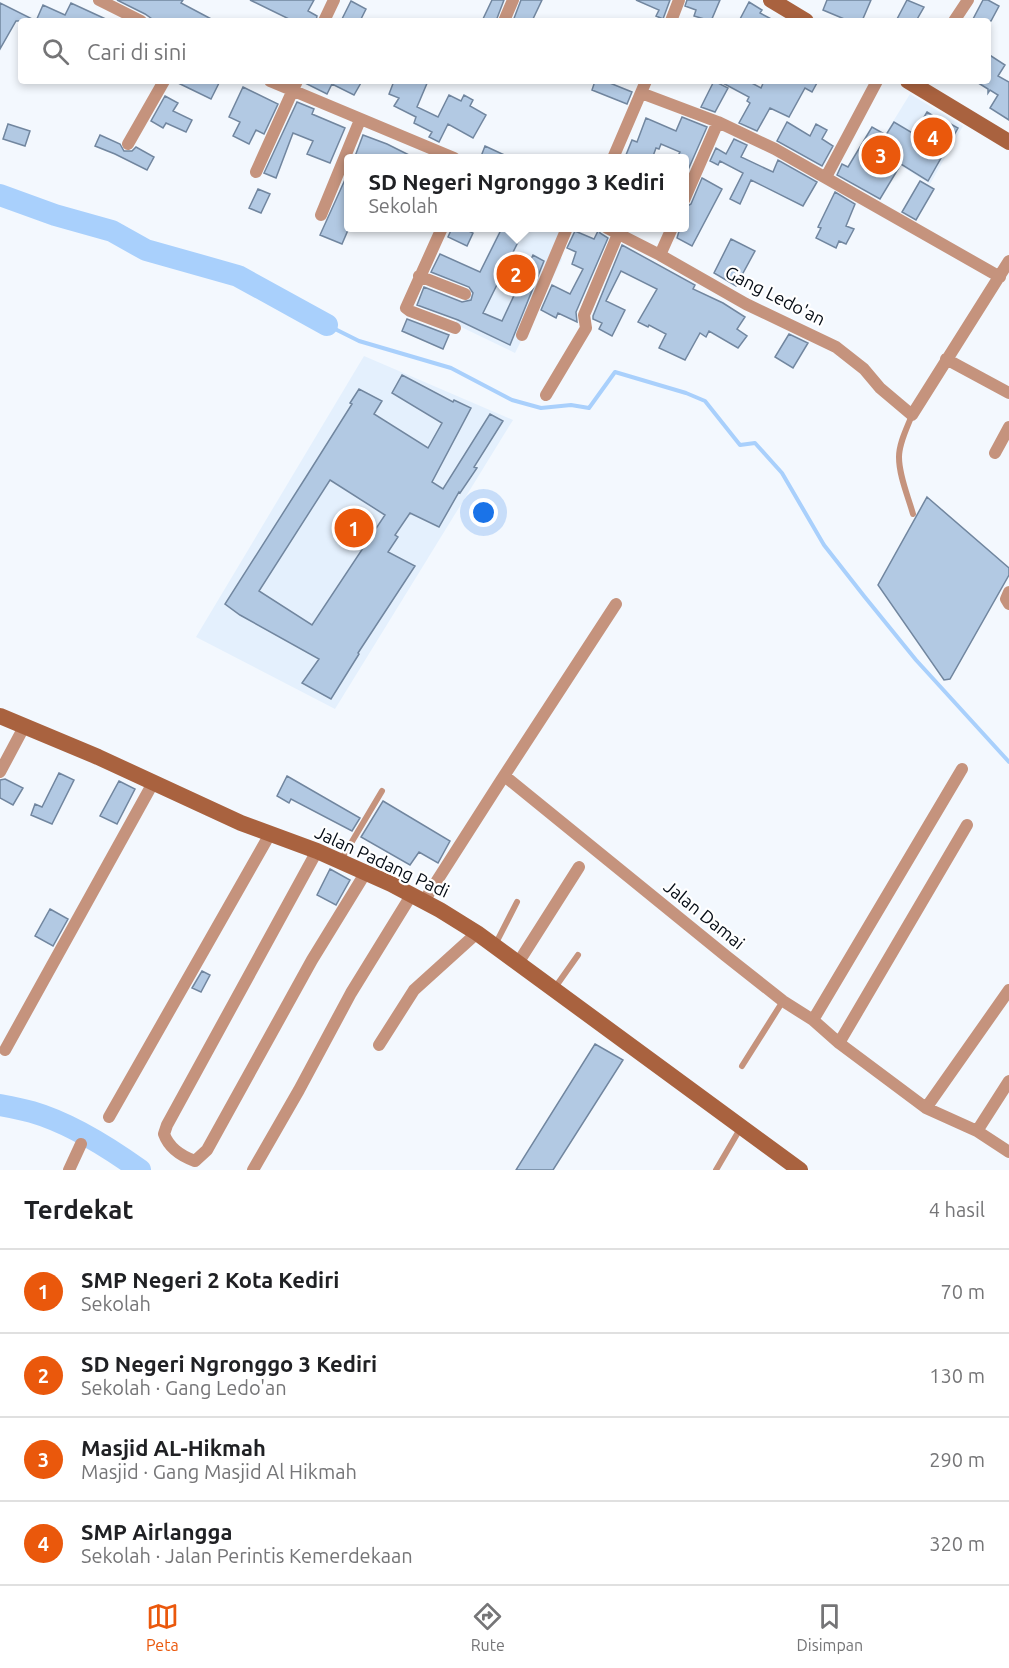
<!DOCTYPE html>
<html lang="id">
<head>
<meta charset="utf-8">
<style>
  body { margin:0; font-family:Ubuntu,sans-serif; background:#f6f6f6; color:#202124 }
  .you { position:absolute; left:484px; top:513px; width:21px; height:21px; margin:-15px; border:4px solid #fff; border-radius:50%; background:#1a73e8; box-shadow:0 0 0 9px #1a73e833 }
  .badge { display:grid; place-items:center; width:39px; height:39px; border-radius:50%; background:#ea580c; color:#fff; font-size:20px; font-weight:700 }
  .pin { position:absolute; translate:-50% -50%; border:3px solid #fff; box-shadow:0 2px 6px #0006 }
  .popup { position:absolute; left:344px; top:154px; width:345px; height:78px; box-sizing:border-box; display:grid; place-content:center; border-radius:6px; background:#fff; filter:drop-shadow(0 2px 4px #0005); font-size:20px; white-space:nowrap; color:#757577 }
  .popup b { font-size:22px; color:#202124 }
  .popup::after { content:''; position:absolute; left:50%; top:100%; margin-left:-12px; border:12px solid transparent; border-top-color:#fff }
  .list { margin:0; padding:0; list-style:none }
  h2 { display:flex; justify-content:space-between; align-items:center; height:78px; margin:0; padding:0 24px; font-size:26px }
  h2 small { font-size:20px; font-weight:400; color:#757577 }
  .list li { display:grid; grid-template-columns:39px 1fr auto; gap:18px; align-items:center; box-sizing:border-box; height:84px; padding:0 24px; border-top:2px solid #e0e0e0 }
  .list b { display:block; font-size:22px; white-space:nowrap }
  .list p { margin:0; font-size:20px; white-space:nowrap; color:#757577 }
  .list em { font-size:20px; font-style:normal; color:#757577 }
  .icon { flex:none; width:33px; height:33px; fill:none; stroke:currentColor; stroke-width:2; stroke-linecap:round; stroke-linejoin:round }
  .map { position:relative; flex:none; width:1009px; height:1170px; overflow:hidden }
  .search { position:absolute; background:#fff; box-shadow:0 3px 9px #0003; left:18px; right:18px; top:18px; height:66px; display:flex; align-items:center; gap:15px; box-sizing:border-box; padding:0 21px; border-radius:6px; color:#757577; font-size:22px }
  .sheet { height:414px; background:#fff }
  nav { display:flex; justify-content:space-around; align-items:center; box-sizing:border-box; height:84px; border-top:2px solid #e0e0e0; background:#fff; font-size:16px; color:#757577 }
  nav a { display:grid; justify-items:center; gap:3px }
  nav .on { color:#ea580c }
  .map>svg:first-child { display:block }
  .built { fill:#e4f0fd; fill-rule:evenodd }
  .lines { fill:none; stroke-linecap:round; stroke-linejoin:round }
  .stream { stroke:#a9d0fc; stroke-width:4 }
  .river { stroke:#a9d0fc; stroke-width:22 }
  .building { fill:#b2c9e3; stroke:#71869f; stroke-width:1.5; fill-rule:evenodd }
  .lane { stroke:#c5937d; stroke-width:6 }
  .street { stroke:#c5937d; stroke-width:12 }
  .secondary { stroke:#a9623f; stroke-width:16 }
  .labels { text-anchor:middle; stroke-width:4.5; stroke-linejoin:round; paint-order:stroke }
  .street-label { font-size:18px; fill:#050c15; stroke:#fff }
</style>
</head>
<body>
<div class="map">
<svg width="1009" height="1170" viewBox="0 0 1009 1170">
  <rect width="100%" height="100%" fill="#f3f8fe"/>
  <path class="built" d="M910,94L963,126L930,184L901,166L911,149L886,133ZM947,122L958,128L928,181L917,175Z
    M500,228H567L558,249L562,259L515,353L455,324Z
    M364,356L513,420L335,709L196,637Z"/>
  <g class="lines">
    <path class="stream" d="M327,325L359,341L451,368L512,400L541,408L571,405L589,408L615,372L686,393L705,401L740,445L755,443L782,473L824,545L864,596L916,660L1009,762"/>
    <path class="river" d="M0,195L55,215L112,231L146,250L238,276L327,325
      M0,1105C11,1107 22,1109 32,1112C70,1123 108,1147 140,1170"/>
  </g>
  <path class="building" d="M117,0H183L181,3L215,21H155L145,14Z
    M250,0H314L308,11L317,16L316,21H293Z
    M492,0H504L496,21H482Z
    M521,0H542L532,21H513Z
    M636,0H670L663,19L656,16L659,10Z
    M687,0H720L711,21L694,16L696,10L685,6Z
    M827,0H871L862,21H849L823,10Z
    M907,0L924,7L916,21H896Z
    M983,0H988L999,6L991,21H972Z
    M351,1L366,9L360,21H341Z
    M749,2L762,10L760,13L775,21H739Z
    M0,3L36,21L43,5L65,15L71,3L110,21H16L0,49Z
    M988,54L1005,65L998,76L1009,82V120L990,108L998,95L990,90L988,93V89L975,81H988Z
    M174,81H220L211,99Z
    M305,81H362L354,95L332,84L327,94L305,83Z
    M394,81H428L417,107L438,117L449,95L461,101L464,95L473,100L470,106L486,115L473,138L448,124L439,142L429,137L432,132L414,123L416,117L394,106L399,98L389,94Z
    M595,81H605L632,92L627,104L592,90Z
    M714,81L728,88L715,112L701,107Z
    M719,81H748L761,88L764,81H818L812,92L805,88L789,117L770,108L757,131L739,123L750,103L747,101L749,97Z
    M243,87L278,104L264,134L256,130L249,144L233,136L240,122L229,117Z
    M165,96L178,103L173,111L192,120L186,132L166,123L163,128L151,121Z
    M297,102L314,109L312,114L345,128L330,163L307,154L313,141L293,133L276,178L264,173Z
    M927,112L946,124L947,122L958,128L928,181L901,164L880,199L837,175L842,164L848,167L872,127L886,135L894,122L914,134Z
    M682,117L707,127L684,179V159H676L680,152L661,144L659,149L656,148L652,159H634L626,155L632,140L637,142L646,118L676,131Z
    M787,122L810,136L816,124L827,130L822,139L833,146L822,166L777,141Z
    M8,124L30,131L25,146L3,139Z
    M100,135L120,144L124,151H132L136,147L154,157L147,170L115,154L95,146Z
    M363,135L387,144L417,159H354Z
    M734,139L747,145L741,157L773,172L778,160L817,182L803,206L751,180L740,204L730,199L743,173L720,161L718,165L710,161L716,148L726,154Z
    M485,146L513,159H480Z
    M348,173V230L342,244L320,235Z
    M702,178L722,189L692,246L677,238L680,228H684V208L691,204Z
    M920,181L934,189L916,220L902,212Z
    M258,189L270,194L261,213L249,208Z
    M835,192L855,204L846,226L854,229L846,244L839,241L836,248L816,238L821,228L818,227Z
    M452,228H462L473,233L467,246L448,237Z
    M502,228H525L483,313L502,321L533,255L544,261L510,345L458,320L417,305L424,287L462,302L471,300L473,293L469,287L431,272L440,254L480,272Z
    M599,229L600,233L608,238L576,312L577,322L558,313L556,318L541,310L552,285L570,294L583,269L572,264L576,252L567,248L575,231L594,239Z
    M731,239L755,251L736,286L714,273Z
    M622,245L695,285L693,289L723,303L745,317L737,329L747,336L738,348L709,331L706,337L700,333L685,360L659,348L666,334L649,325L648,327L638,322L657,289L621,271L606,301L625,310L612,336L599,329L602,323L593,319V316Z
    M407,319L449,335L443,349L402,331Z
    M789,334L808,343L793,368L775,357Z
    M402,375L453,402L454,400L471,408L432,482L443,489L490,414L503,421L474,467L477,468L460,493L459,492L439,527L410,513L395,535L398,537L388,552L415,566L358,653L359,654L331,699L302,683L319,659L240,615L225,604L306,477L352,404L350,403L359,389L382,401L374,414L428,448L442,423L392,393ZM330,480L385,515L312,625L259,591Z
    M927,497L1009,568V575L950,679L944,680L878,585Z
    M59,773L74,780L52,824L31,815L35,804L42,807Z
    M287,776L360,818L352,831L291,799L289,803L277,796Z
    M5,779L23,788L13,805L0,798V780Z
    M119,781L135,789L117,824L100,816Z
    M383,801L450,841L438,863L419,852L410,865L361,837Z
    M330,869L350,880L336,905L317,895Z
    M50,909L68,919L53,946L35,936Z
    M202,971L210,975L201,992L192,988Z
    M595,1044L623,1060L553,1170H516Z"/>
  <g class="lines">
    <path class="lane" d="M912,415C907,428 899,443 899,457C899,476 908,496 913,514
      M341,860L382,791
      M495,945L517,902
      M554,989L578,955
      M742,1066L783,1001
      M716,1170L740,1129"/>
    <path class="street" d="M99,0L141,21
      M324,21L334,0
      M504,21L513,0
      M671,21L679,0
      M954,21L968,0
      M270,81L454,158
      M641,93L718,122L775,149L1000,277
      M128,144L164,81
      M613,158L646,81
      M256,172L297,81
      M826,177L877,81
      M684,200L718,122
      M321,215L360,120
      M442,228L406,308L410,311L455,328
      M607,228L660,255L746,304L836,347L864,369L880,388L912,415L1009,261
      M660,255L672,228
      M419,276L465,294
      M522,335L567,228
      M946,359L1009,393
      M546,395L586,328L584,315L618,234
      M995,453L1009,427
      M1009,592L1006,599L1009,604
      M0,772L24,727
      M502,779L616,604
      M317,851L167,1125L164,1134C169,1148 181,1156 195,1161L207,1150L312,960L366,872
      M424,901L502,779L507,778L726,956L783,1001L813,1020L839,1043L926,1108L977,1131L1009,1152
      M518,963L579,867
      M813,1020L962,769
      M839,1043L967,825
      M379,1045L414,990L477,933
      M5,1050L153,783
      M926,1108L1009,990
      M109,1117L270,834
      M977,1131L1009,1081
      M69,1170L81,1144
      M253,1170L299,1090L351,993L412,894"/>
    <path class="secondary" d="M771,0L806,21
      M908,81L1009,142
      M0,716L98,757L241,823L317,851L391,884L440,910L477,933L800,1170"/>
  </g>
  <g class="labels">
    <g class="street-label">
      <text transform="translate(775 296) rotate(27)" y="6">Gang Ledo'an</text>
      <text transform="translate(382 862) rotate(25)" y="6">Jalan Padang Padi</text>
      <text transform="translate(704 915) rotate(39)" y="6">Jalan Damai</text>
    </g>
  </g>
</svg>
<div class="you"></div>
<div class="pin badge" style="left:354px;top:528px">1</div>
<div class="pin badge" style="left:516px;top:274px">2</div>
<div class="popup"><b>SD Negeri Ngronggo 3 Kediri</b>Sekolah</div>
<div class="pin badge" style="left:881px;top:155px">3</div>
<div class="pin badge" style="left:933px;top:137px">4</div>
<div class="search"><svg class="icon" aria-label="search" viewBox="0 0 24 24"><circle cx="10" cy="10" r="6"/><path d="M15 15l6 6"/></svg>Cari di sini</div>
</div>
<section class="sheet">
<h2>Terdekat<small>4 hasil</small></h2>
<ul class="list">
<li><span class="badge">1</span><div><b>SMP Negeri 2 Kota Kediri</b><p>Sekolah</p></div><em>70 m</em></li>
<li><span class="badge">2</span><div><b>SD Negeri Ngronggo 3 Kediri</b><p>Sekolah · Gang Ledo'an</p></div><em>130 m</em></li>
<li><span class="badge">3</span><div><b>Masjid AL-Hikmah</b><p>Masjid · Gang Masjid Al Hikmah</p></div><em>290 m</em></li>
<li><span class="badge">4</span><div><b>SMP Airlangga</b><p>Sekolah · Jalan Perintis Kemerdekaan</p></div><em>320 m</em></li>
</ul>
</section>
<nav>
<a class="on"><svg class="icon" aria-label="map" viewBox="0 0 24 24"><path d="M3 6l6-2 6 2 6-2v14l-6 2-6-2-6 2zM9 4v14M15 6v14"/></svg>Peta</a>
<a><svg class="icon" aria-label="directions" viewBox="0 0 24 24"><path d="M12 3l9 9-9 9-9-9zM9 14v-3h6M13 9l2 2-2 2"/></svg>Rute</a>
<a><svg class="icon" aria-label="saved" viewBox="0 0 24 24"><path d="M7 4h10v16l-5-4-5 4z"/></svg>Disimpan</a>
</nav>
</body>
</html>
